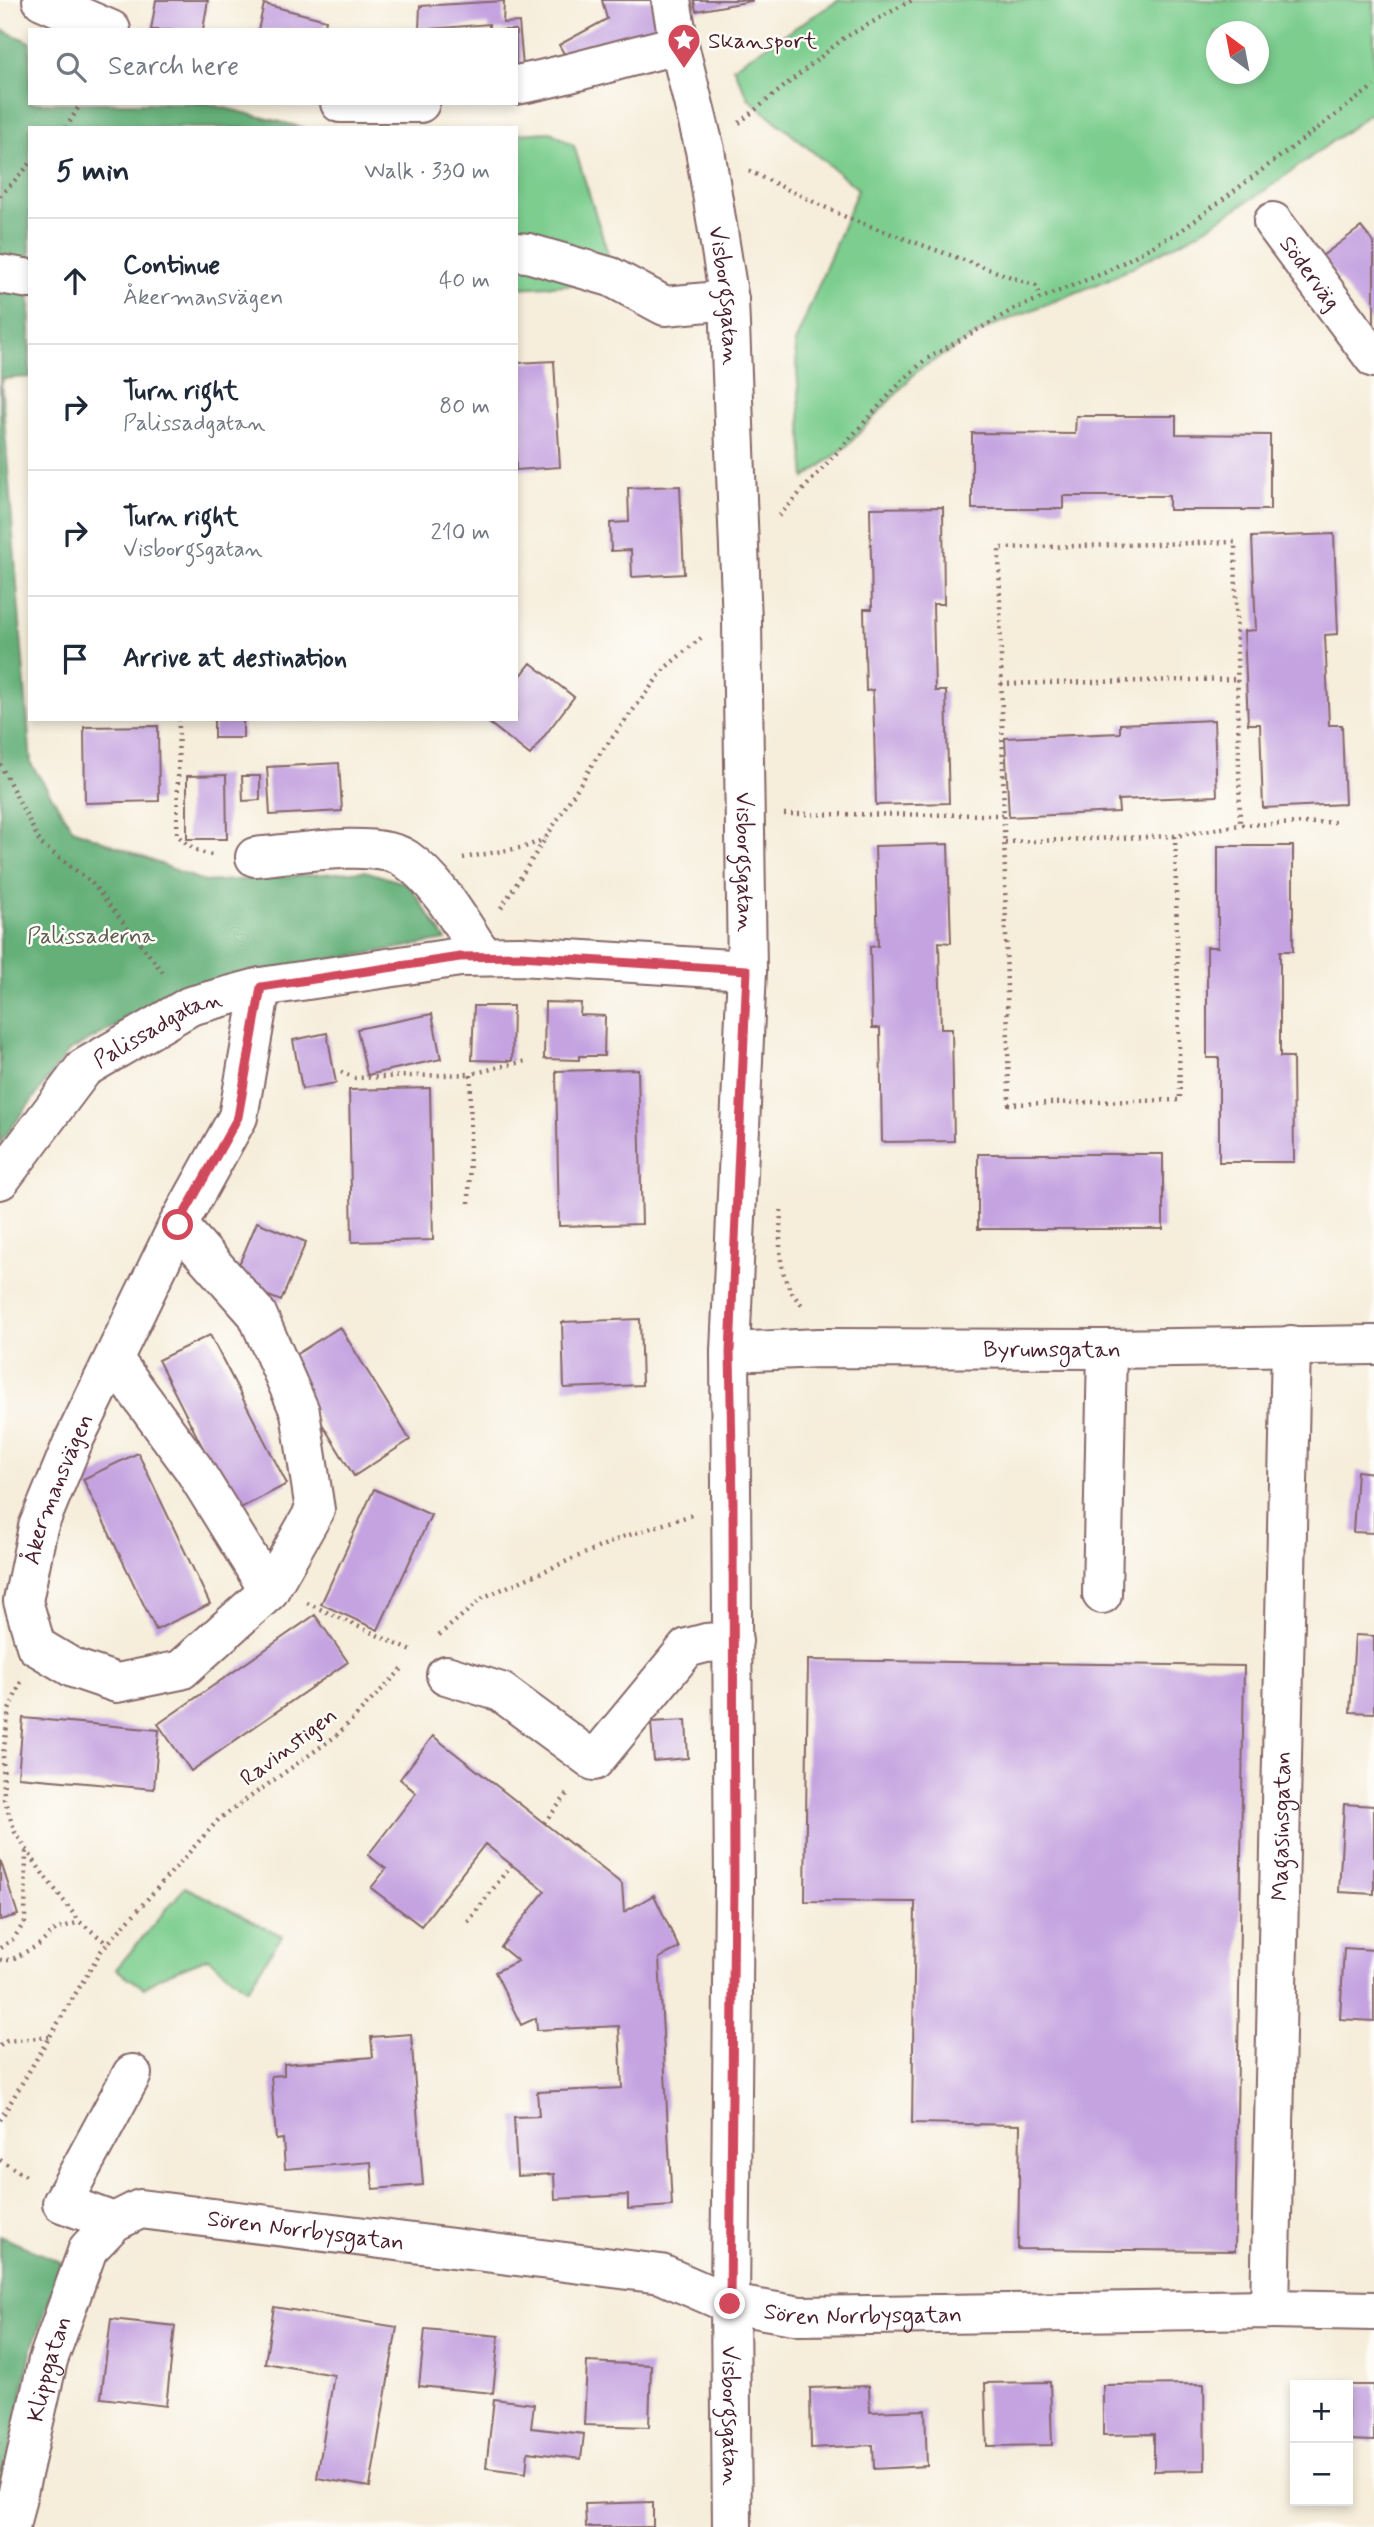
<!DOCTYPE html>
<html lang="en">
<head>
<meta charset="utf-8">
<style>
  body { margin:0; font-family:Mynerve,sans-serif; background:#f6f6f7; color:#1f2937 }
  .controls { position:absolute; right:21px; bottom:21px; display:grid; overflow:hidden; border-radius:0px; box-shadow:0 4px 10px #0003 }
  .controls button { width:63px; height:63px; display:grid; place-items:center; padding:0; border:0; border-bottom:2px solid #e0e1e3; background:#fff; color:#1f2937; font:35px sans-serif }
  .compass { position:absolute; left:1206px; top:21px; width:63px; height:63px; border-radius:50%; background:#fff; box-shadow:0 4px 10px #0003; rotate:328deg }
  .stop { position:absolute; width:21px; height:21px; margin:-16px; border:5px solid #d1495b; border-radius:50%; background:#fff }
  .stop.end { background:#d1495b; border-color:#fff; box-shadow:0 2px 7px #0008 }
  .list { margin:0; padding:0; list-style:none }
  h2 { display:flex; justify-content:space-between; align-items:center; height:91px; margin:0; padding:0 28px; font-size:30px }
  h2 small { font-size:23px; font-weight:400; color:#747a83 }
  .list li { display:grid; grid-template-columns:46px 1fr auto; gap:21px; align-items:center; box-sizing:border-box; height:126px; padding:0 28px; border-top:2px solid #e0e1e3 }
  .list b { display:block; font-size:26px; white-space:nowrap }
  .list p { margin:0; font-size:23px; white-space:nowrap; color:#747a83 }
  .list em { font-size:23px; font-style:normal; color:#747a83 }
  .icon { flex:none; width:38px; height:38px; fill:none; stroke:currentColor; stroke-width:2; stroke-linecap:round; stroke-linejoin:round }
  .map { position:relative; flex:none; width:1374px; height:2527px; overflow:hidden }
  .search { position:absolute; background:#fff; box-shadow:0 4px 10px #0003; left:28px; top:28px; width:490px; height:77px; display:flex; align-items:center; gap:18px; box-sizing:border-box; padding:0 24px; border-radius:0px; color:#747a83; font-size:26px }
  .panel { position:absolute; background:#fff; box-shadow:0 4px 10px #0003; left:28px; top:126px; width:490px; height:595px; border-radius:0px }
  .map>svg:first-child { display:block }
  .green { fill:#7ccd8e; stroke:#63765c; stroke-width:2; fill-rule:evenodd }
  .forest { fill:#65b079; stroke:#586852; stroke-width:2 }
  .building { fill:#c4a3e0 }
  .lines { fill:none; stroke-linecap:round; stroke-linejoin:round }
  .minor-casing { stroke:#866768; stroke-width:42 }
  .path { stroke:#866768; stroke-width:4.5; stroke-dasharray:2 5; stroke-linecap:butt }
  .minor { stroke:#fff; stroke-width:38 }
  .route { stroke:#d1495b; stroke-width:9 }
  .labels { text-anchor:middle; stroke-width:5; stroke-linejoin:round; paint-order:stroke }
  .poi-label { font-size:23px; fill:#4a1f2b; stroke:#fdfcf7; text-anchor:start }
  .street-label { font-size:23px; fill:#4a1f2b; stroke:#fdfcf7 }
  .park-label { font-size:23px; fill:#5c5c4e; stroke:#fdfcf7 }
</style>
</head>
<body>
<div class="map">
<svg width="1374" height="2527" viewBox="0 0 1374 2527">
  <rect width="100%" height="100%" fill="#fdfcf7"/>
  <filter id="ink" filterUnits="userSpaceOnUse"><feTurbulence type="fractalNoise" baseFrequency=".0143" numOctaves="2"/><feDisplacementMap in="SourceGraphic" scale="14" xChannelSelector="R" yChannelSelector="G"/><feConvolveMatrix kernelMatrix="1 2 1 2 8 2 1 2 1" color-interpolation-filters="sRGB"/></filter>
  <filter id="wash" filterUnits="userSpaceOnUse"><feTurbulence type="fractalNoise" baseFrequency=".00686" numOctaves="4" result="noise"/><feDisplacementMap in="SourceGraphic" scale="28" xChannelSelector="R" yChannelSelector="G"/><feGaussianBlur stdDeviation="1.57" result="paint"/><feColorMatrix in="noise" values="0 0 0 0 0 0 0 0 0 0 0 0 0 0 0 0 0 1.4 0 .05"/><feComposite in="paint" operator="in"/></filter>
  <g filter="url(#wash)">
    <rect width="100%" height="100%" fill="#f6edda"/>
    <path class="green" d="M839,0H1374V111L1267,189L1191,237L1105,281L992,326L918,370L847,446L805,478L795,343L858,189L749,99L733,67ZM1216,32H1258V74H1216Z
      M551,132L574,146L608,254L583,284L516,288V134Z
      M185,1887L282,1936L247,1989L208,1958L162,1976L144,1988L116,1969Z"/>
    <path class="forest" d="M0,29L30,42V103H205L305,128H30V377L1,379L31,764L73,829L205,882L365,871L408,884L446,940L197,983L69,1051L0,1143Z
      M0,2236L63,2263L32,2348L0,2495Z"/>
    <g id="blocks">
      <path class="building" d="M156,0H208L203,30H151Z
        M602,0H655L662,29L613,42L572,67L559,45L607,19Z
        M694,0H752V1L696,11Z
        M504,1L503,23L519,22L524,78L516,79V30H489V24L419,30L420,6Z
        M264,4L326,20L324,30H258Z
        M1361,227L1374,243V326L1322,256Z
        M554,361L560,467L516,470V363Z
        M1076,416H1176V434L1270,435V510H1169V496H1063V509H972V433L1075,434Z
        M680,486L684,574L632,577L631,550L611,551L610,523L629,522L628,488Z
        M943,507L944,604H933L935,691H946L949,803L876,805L873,690L866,691L864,609H872L870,508Z
        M1334,534L1338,634L1325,635L1329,725H1342L1345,804L1263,808L1260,724H1248L1244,631L1256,630L1252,537Z
        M531,663L574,697L530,755L484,719H516V682Z
        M214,719H243V738H214Z
        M1214,720L1217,796L1118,800L1119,812L1009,817L1005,738L1120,733V724Z
        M158,726L159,801L85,803L84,727Z
        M339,763L342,811L270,815L267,767Z
        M226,775L227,839H187V776Z
        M242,776H260V800L243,801Z
        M948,844L951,943L939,942L941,1029H952L954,1141L882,1142L880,1028H872L870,947L878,946L875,846Z
        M1218,846H1293V951H1280V1057H1293L1294,1162H1219V1058H1207V947H1218Z
        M545,1002L581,1003L580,1015L605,1016L604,1056H579V1060L544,1059Z
        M474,1006H513L512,1061L472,1060Z
        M432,1014L441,1059L367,1075L357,1029Z
        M327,1033L336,1083L302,1089L293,1040Z
        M638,1069L642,1224L559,1226L556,1071Z
        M430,1088L433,1240L352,1242L349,1090Z
        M978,1154H1163V1229H978Z
        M257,1222L306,1242L281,1301L232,1281Z
        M640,1319L642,1385L564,1388L562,1322Z
        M340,1327L410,1440L354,1476L284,1362Z
        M210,1335L287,1484L235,1511L158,1360Z
        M138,1453L210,1604L156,1630L83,1479Z
        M1357,1471L1374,1473V1533L1353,1532Z
        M374,1489L431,1515L378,1630L321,1604Z
        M315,1615L348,1662L191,1771L158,1724Z
        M1355,1635L1374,1636V1713L1350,1712Z
        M808,1660L1244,1666L1235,2251L1018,2249L1020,2125L912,2123L915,1902L805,1901Z
        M23,1718L159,1730L154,1789L18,1777Z
        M686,1720L688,1758L654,1761L651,1722Z
        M433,1736L622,1884L624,1912L654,1895L679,1948L659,1958L672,2206L628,2209V2195L555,2199L554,2174L517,2176L514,2117L539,2116L537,2092L622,2088L619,2026L537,2030L536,2018L521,2025L495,1972L518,1961L501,1947L545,1891L485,1844L421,1926L371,1888L386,1869L368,1855L416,1793L400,1779Z
        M1344,1804L1374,1806V1894L1339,1892Z
        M0,1859L18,1915L0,1920Z
        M1344,1948L1374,1950V2021L1340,2019Z
        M411,2034L423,2185L373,2189L371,2162L285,2169L283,2139L276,2140L271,2076L284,2075V2064L373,2057L371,2037Z
        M274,2307L397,2327L370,2487L317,2478L334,2375L265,2363Z
        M111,2319L175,2326L166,2406L101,2398Z
        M425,2329L499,2336L493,2393L419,2386Z
        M587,2362L651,2365L649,2427L584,2425Z
        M1050,2382L1052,2445L987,2446L985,2383Z
        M1204,2384L1205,2470L1154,2471V2434L1103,2435V2385Z
        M1348,2385H1374V2441L1348,2440Z
        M869,2386L870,2412L925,2410L927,2466L874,2469L873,2445L811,2448L810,2388Z
        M494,2399L534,2404L531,2428L584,2434L581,2459L528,2452L526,2473L486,2468Z
        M653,2502V2527H586L585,2504Z"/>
    </g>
  </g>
  <g filter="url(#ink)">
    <use href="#blocks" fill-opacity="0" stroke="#866768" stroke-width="2"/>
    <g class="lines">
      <defs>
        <g id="minor">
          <path d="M42,0L111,30"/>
          <path id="s1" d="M671,0L679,45L705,150L729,300L742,622L747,970L730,1352L734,1883L730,2304L732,2527"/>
          <path d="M516,85C571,75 624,57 679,45"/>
          <path d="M340,103H420"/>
          <path id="s2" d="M1273,222L1374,358"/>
          <path d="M516,252L528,253L611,277L665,306L729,300"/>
          <path d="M0,274L30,279"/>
          <path d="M255,857C291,854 377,839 406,859C439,882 461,924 483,956"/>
          <path id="s3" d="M0,1180L84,1068L190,1006L261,987L460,957L520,956L747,970"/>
          <path id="s4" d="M178,1225L257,1314L300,1412L315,1510L269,1591L181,1670L117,1683L73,1668L36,1646L23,1601L38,1527L73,1442L178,1225L238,1117L261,987"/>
          <path id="s5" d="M730,1352L819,1348L1107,1349L1374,1345"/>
          <path d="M114,1360L193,1468L269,1591"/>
          <path d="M1102,1594L1107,1349"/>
          <path d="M446,1675L501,1692L594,1761L687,1648L706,1643L733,1641"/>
          <path d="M114,2222L62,2203L132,2074"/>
          <path id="s6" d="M1270,2309L1291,1345"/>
          <path id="s7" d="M10,2527L48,2360L88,2249L114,2222L140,2209L661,2274L730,2304L800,2316L1270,2309L1374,2311"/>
        </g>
      </defs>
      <use href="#minor" class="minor-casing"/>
      <path class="path" d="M739,123L844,38L912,0
        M66,128L81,103
        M749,171L850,219L1036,286L1041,296
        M0,196L30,164
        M779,516L902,381L925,360L1014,309L1104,273L1182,230L1374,86
        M1001,684L1238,679
        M179,719L177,834C187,846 201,855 216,855
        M0,764L41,844L91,882L166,976
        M784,814L1004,815
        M1175,836L1180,1100L1009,1104L999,548L1235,542L1240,825
        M1005,842L1175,836L1240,825L1337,822
        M463,858L525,847L545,839
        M501,908L596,759L665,668L701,638
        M341,1072L355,1078L471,1074
        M469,1203L471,1074L525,1061
        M781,1210C780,1246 775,1278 803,1306
        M307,1603L414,1652
        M439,1635L484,1597L623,1537L692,1515
        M21,1682L9,1710L3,1755L4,1799L15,1832L43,1874L80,1922L108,1944
        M544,1823L570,1791
        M468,1922L511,1865
        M0,1948L13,1939L25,1922L26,1849
        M0,1960H11L40,1944L56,1929L80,1922
        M0,2046L7,2041L49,2037
        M0,2120L101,1951L219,1819L336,1736L405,1666
        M0,2160L29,2178"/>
      <use href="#minor" class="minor"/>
    </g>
  </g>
  <g class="lines" filter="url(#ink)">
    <path class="route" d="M178,1225L238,1117L261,987L460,957L520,956L747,970L730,1352L733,1502L734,1883L730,2304"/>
  </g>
  <defs>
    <symbol id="sight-pin" viewBox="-11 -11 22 30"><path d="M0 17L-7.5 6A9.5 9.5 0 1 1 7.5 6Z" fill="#d1495b" stroke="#fdfcf7"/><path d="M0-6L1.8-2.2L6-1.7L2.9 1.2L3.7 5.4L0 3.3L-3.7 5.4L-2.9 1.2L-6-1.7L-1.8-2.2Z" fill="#fff"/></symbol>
  </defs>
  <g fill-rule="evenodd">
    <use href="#sight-pin" x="665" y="21" width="38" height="52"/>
  </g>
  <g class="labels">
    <g class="poi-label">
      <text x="708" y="48">Skansport</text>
    </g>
    <g class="street-label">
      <text dy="8" stroke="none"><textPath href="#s2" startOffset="63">Söderväg</textPath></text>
      <text dy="8" stroke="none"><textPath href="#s1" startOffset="301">Visborgsgatan</textPath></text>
      <text dy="8" stroke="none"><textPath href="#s1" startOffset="868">Visborgsgatan</textPath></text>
      <text dy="8" stroke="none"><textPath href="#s3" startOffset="224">Palissadgatan</textPath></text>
      <text dy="8" stroke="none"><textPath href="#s5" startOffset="322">Byrumsgatan</textPath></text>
      <text dy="8" stroke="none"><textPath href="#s4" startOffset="856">Åkermansvägen</textPath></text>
      <text transform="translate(288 1746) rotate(-37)" y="8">Ravinstigen</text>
      <text dy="8" stroke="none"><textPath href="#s6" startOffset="483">Magasinsgatan</textPath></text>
      <text dy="8" stroke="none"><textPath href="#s7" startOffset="523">Sören Norrbysgatan</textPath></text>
      <text dy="8" stroke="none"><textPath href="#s7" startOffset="1090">Sören Norrbysgatan</textPath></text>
      <text dy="8" stroke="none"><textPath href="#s7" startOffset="163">Klippgatan</textPath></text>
      <text dy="8" stroke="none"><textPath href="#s1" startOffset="2422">Visborgsgatan</textPath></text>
    </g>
    <g class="park-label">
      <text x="91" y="943">Palissaderna</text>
    </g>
  </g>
</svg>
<div class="controls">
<button>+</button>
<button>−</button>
</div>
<svg class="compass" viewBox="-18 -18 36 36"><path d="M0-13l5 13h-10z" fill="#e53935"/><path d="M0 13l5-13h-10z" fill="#747a83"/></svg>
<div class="stop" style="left:178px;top:1225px"></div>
<div class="stop end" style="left:730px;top:2304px"></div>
<div class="search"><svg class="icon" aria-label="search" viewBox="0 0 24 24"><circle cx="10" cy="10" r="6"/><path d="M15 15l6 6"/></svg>Search here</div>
<section class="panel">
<h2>5 min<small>Walk · 330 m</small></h2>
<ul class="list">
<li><svg class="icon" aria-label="ahead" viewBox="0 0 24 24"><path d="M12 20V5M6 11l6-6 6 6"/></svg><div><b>Continue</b><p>Åkermansvägen</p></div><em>40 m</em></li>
<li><svg class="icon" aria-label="right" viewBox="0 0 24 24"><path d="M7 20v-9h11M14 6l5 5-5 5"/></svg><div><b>Turn right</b><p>Palissadgatan</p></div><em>80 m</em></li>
<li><svg class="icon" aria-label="right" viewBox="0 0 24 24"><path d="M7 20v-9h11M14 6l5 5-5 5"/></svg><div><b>Turn right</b><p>Visborgsgatan</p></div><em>210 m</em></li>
<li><svg class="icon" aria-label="arrive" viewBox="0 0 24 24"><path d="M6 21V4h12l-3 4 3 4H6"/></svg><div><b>Arrive at destination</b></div></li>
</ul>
</section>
</div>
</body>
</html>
